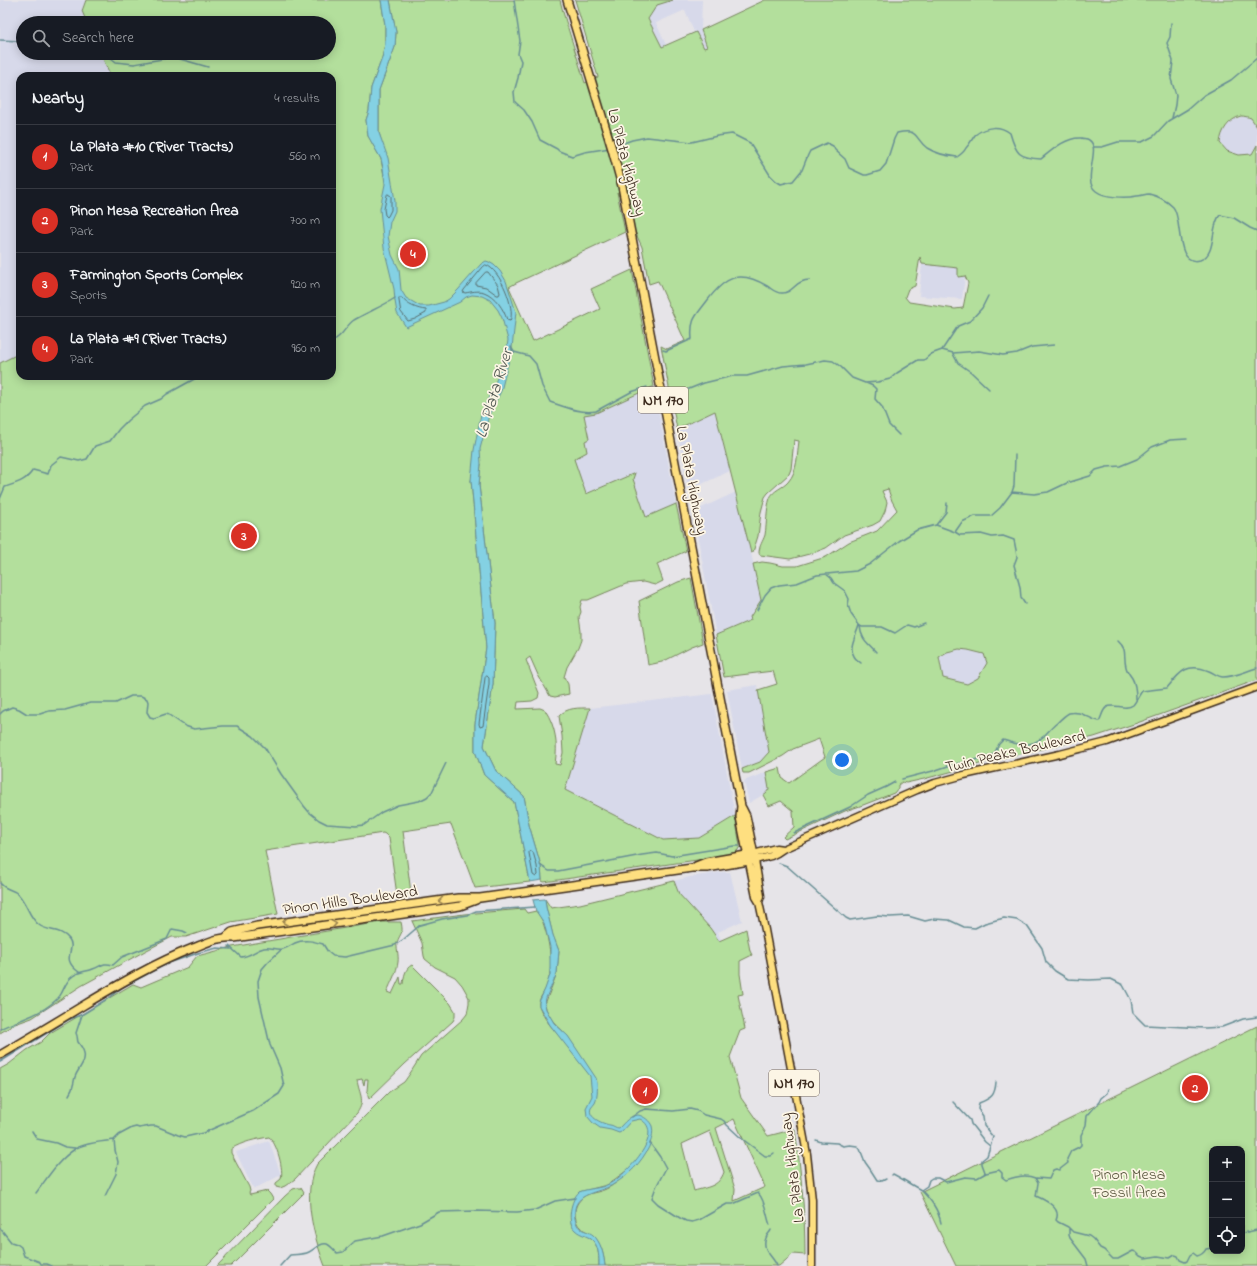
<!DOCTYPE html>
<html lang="en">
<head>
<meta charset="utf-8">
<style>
  body { margin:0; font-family:"Indie Flower",sans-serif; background:#20242c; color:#f1f3f6 }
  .controls { position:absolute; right:12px; bottom:12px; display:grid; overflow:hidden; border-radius:8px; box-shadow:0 2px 10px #0003 }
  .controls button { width:36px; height:36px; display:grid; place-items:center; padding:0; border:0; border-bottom:1px solid #363941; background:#171b24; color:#f1f3f6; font:20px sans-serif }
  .you { position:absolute; left:842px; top:760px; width:14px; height:14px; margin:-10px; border:3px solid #fff; border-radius:50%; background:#1a73e8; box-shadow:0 0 0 6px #1a73e833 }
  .badge { display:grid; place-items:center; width:26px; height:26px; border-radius:50%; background:#d93025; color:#fff; font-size:13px; font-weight:700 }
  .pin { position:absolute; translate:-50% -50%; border:2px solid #fff; box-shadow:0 1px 4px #0006 }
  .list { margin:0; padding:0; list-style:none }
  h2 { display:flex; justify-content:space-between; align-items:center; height:52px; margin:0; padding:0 16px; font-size:17px }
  h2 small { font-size:13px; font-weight:400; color:#9ea1a6 }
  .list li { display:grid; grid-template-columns:26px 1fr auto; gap:12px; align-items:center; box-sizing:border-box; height:64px; padding:0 16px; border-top:1px solid #363941 }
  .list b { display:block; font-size:15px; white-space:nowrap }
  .list p { margin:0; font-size:13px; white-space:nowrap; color:#9ea1a6 }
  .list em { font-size:13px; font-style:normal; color:#9ea1a6 }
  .icon { flex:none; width:22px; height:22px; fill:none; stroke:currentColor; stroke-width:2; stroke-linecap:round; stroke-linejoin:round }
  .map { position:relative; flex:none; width:1257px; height:1266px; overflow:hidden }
  .search { position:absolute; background:#171b24; box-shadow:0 2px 10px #0003; left:16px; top:16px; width:320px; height:44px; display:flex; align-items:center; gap:10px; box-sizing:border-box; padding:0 14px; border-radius:22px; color:#9ea1a6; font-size:15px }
  .panel { position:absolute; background:#171b24; box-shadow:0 2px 10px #0003; left:16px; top:72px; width:320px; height:308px; border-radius:12px }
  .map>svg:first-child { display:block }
  .built { fill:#d7d9ea; fill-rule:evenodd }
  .green { fill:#b3df9c; stroke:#77845d; fill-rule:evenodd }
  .water { fill:#84d1e3; stroke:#678e94 }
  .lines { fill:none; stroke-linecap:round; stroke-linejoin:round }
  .shore { stroke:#586d6d; stroke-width:1 }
  .stream { stroke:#678e94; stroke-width:1.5 }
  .major-casing { stroke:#3b2a1e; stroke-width:9 }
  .highway-casing { stroke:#3b2a1e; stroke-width:10 }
  .major { stroke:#fedf80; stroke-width:6 }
  .highway { stroke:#fedf80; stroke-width:7 }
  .oneway { stroke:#9c844f }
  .labels { text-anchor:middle; stroke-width:3.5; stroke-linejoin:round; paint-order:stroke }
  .shield { fill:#fcf5e5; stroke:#75675a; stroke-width:1 }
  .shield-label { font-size:15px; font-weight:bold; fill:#3b2a1e }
  .street-label { font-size:16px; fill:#3b2a1e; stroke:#fcf5e5 }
  .park-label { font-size:16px; fill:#59573e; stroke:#fcf5e5 }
  .water-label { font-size:17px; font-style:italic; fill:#4d544f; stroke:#fcf5e5 }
</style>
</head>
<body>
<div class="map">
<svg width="1257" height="1266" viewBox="0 0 1257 1266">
  <rect width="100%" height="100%" fill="#e6e4e8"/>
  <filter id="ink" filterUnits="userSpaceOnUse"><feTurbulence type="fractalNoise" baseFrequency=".025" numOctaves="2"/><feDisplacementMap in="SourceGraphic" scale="8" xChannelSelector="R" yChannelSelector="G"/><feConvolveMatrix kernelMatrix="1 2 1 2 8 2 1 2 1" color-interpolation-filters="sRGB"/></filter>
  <g filter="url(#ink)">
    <path class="built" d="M0,0H86L82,11L87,23H23V53H100L111,76H20V353L0,363Z
      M673,0H702L701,30L707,47L670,64L648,19L656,4ZM685,10L699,44L672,58L656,23Z
      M1243,116L1251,118L1257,127V145L1252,154L1239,155L1227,151L1220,143L1221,134L1232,120Z
      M922,264L958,268L965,276L962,299L919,296Z
      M652,387H654L676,504L646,518L633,479L634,473L586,494L573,459L587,452L585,441L589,439L584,414L596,413Z
      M715,411L730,471L689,490L677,429Z
      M736,492L749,543L761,600L750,617L751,620L716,635L693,512Z
      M959,649L968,650L985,654L987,663L978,678L967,684L943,678L939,657L947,652Z
      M757,685L769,752L760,762L742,769L727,690Z
      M712,694L735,816L699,838L663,840L565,790L590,708Z
      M766,772L769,789L766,793L749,803L744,781Z
      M722,872H730L742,921L718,932L721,940L719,941L710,928L679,894L674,881L690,877Z
      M269,1141L281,1175L254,1189L248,1178L236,1152Z"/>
    <path class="green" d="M86,0H381L385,25V44L382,58L371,88L369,111L366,120L368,136L381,159L384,176L382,143L379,133V90L395,47L396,32L390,0H560L563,12L585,83L598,77L575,0H673L657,5L648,19L662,47L696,32L704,48L707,47L701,30L765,0H1257V127L1251,118C1248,117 1244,116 1241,116C1229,119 1221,131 1220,143L1227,151L1239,155L1252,154L1257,145V680L1137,723L1094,737L998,759L924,779L906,783L902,782L898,785V788L894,793L863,805L845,811L785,839L783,837L794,827L793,811L781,801L769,806L763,795L766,793L769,789L766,772L780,768L782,778L789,783L825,757L819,739L793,749L783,756L749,773H743L742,769L760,762L769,752L758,690L777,684L773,671L724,677L716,635L751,620L750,617L761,600L753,564L762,562L770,563L783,566H797L826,557L849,542L877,531L897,510L892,501L888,489L882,491L887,502L885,511L880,521L873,525L844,535L826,548L813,553L790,559L760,555L759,553C759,546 763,541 765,535C767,523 766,510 770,498C773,490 783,488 788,482C798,471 797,454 799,441L794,440L791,469L789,474L768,493L765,497L761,512L758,536L753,552L751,553L715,411L677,429L661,346L667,349L685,341L658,281L649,284L642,247L617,192L625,232L516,283L509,287L533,341L600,309L591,289L632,270L654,387H652L596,413L584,415L589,439L585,441L587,452L574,459L586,494L635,473L633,479L646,517L676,504L686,551L657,564L663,581L655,585L643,582L626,584L588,600H582L580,607L581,612L579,617L581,631V640L578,648L567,667L564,677L568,684L569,694L555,697L550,696L538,675L530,657L526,660L539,693L538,698L532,701L518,702L517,709L540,708L545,710C556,727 558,744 555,764L560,765L563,753L562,736L559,716C567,707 579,708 590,708L565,790L663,840L699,838L735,816L740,846L738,850L732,855L544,882L542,881L541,866L529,825L524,796L496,771L484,746L493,684L495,623L479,485L481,464L471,480L486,648L475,724V751L484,775L514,802L530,882L475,888L451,824L403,831L411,893L397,895L389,838L385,834L383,833L265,851L278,914L231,922L186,937H172L145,951L81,986L32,1018L15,1024L0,1033V363L20,353V376H332V76H111L100,53H329V23H87L82,11ZM920,257L922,264L958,268V277L965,276L968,283L963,308L955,309L909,302L905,297L908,289L915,286ZM959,649L968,650L984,654L987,663L978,678L967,684L943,678L939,657L947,652Z
      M691,578L703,643L692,647L662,662L648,665L639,601L678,582Z
      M674,881L679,894L710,928L719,941L746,929L750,951L752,955L740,961V974L743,994L738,995L745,1029L740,1031L730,1057L741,1098L768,1136L795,1129C801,1171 805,1212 805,1255L793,1254L779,1266H605C604,1257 602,1247 597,1240C588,1228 576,1233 575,1213C575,1206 578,1202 583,1197C590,1192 598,1193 606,1189C615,1185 622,1177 631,1171H626L607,1185L579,1192C577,1199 571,1212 571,1219C570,1233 587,1233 594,1242C599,1248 599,1258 599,1266H325C314,1237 301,1193 317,1164L389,1092L404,1082L409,1075L421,1056L463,1019L467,1014L469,1003V998L466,992L462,985L455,977L435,967L425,959L424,956L422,943L412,921L464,914L524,909L527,913L536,911C543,919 544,926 547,936C551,955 553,969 546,988C544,993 538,999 539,1005C542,1017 553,1029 561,1038L563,1031C554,1023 547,1016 545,1004L557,973L559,951L553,936L546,907L545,899L551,908L580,904ZM734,1119L765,1187L734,1201L735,1189L716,1128ZM710,1131L724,1172C719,1187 707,1187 694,1191L682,1144Z
      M381,922H401C404,935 400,932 397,943C396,945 399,956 398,962C397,972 391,982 387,992L392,994L400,977L401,984H403C404,977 405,968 412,965L450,1003L455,1011V1017L453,1021L405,1064L369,1099L367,1091L368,1079H365L364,1085L362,1079L357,1080C359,1094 366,1100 357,1113L295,1179L285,1186L280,1188L276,1187V1183L281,1179C284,1170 277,1143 269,1137C256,1139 242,1142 231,1149V1153L249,1187L250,1191L249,1193L250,1195L267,1191L270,1194L273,1199L206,1266H0V1069L9,1064L27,1050L41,1042L50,1033L133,984L141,987L188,967L197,956L232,947Z
      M1257,1026V1266H956L920,1192ZM1212,1149H1242V1251H1212Z
      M297,1188H301L304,1193L231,1266H217L285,1196L293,1189Z"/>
    <path class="water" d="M381,0H390L396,32L395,47L379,90V133L388,158L395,201V211L390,222L388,236L392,255L399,269L401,290L406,298L420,306H429L444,302L449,299L458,290L481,264L486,261L489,262L494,265L500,271L506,281L516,312L512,348L501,391L489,415L480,449L481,464L479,485L495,623L493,684L484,746L496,771L524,796L529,825L541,866L542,880L530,882L514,802L484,775L475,751V724L486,648L471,480L474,450L481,414L493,388L506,355L508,340L502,318L498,310L490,300L482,296L472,295L466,297L460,302L406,327L397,313L395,301L394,289L384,248L380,209L385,184L383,168L381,159L368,136L366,120L369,111L371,88L382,58L385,44V25Z
      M545,899L546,907L553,935L559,951L557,973L546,998L545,1004L546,1009L554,1023L568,1036L596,1078C598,1084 598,1097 595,1103C594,1105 592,1106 591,1108C587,1118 604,1124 610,1125C613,1125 615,1128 619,1128C624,1123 630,1115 638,1115C644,1116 650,1121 652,1126C654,1134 651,1140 649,1147C641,1163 629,1175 614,1184C603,1192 577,1192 575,1209C574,1216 575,1227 583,1230C588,1232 592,1233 596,1238C602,1246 604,1256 605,1266H599C599,1258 599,1248 594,1242C589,1235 581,1236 575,1230C566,1222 571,1199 579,1192C589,1188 600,1189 609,1184C625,1176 667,1133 640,1119L631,1121L621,1132L619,1133L611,1130L600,1128L593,1123L587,1116L586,1108L592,1096L590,1076L550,1025L539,1006V1002L545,989L550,975V947L544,923L536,911L533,900Z"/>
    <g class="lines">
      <path class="shore" d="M388,194L391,196V210L388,216L387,217L385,215L384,209L387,195Z
        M486,265C500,269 516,309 510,321L507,320C504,309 495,296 484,292C478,290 471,292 465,293L463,292L464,290L483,267Z
        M486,272H488L498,285L500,293L499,295H497L486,287L476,285V283Z
        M399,298H402C407,305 417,309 426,310V313L415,319L408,321L401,312Z
        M487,676L489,678V684L483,726L480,727L479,724L485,678Z
        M530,851L533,852L537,866L538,875L536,877L533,875L529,853Z"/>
      <path class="stream" d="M514,0L520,41L518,54L521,61L518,78L514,92L515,102L524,110L532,122L540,140L557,149L559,151L572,156L585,152L610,148
        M1171,23L1170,37L1167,43L1173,61L1171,79L1176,95L1175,105L1172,118
        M0,40L19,41L23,43
        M105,53L116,62L134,64L173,57L208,67
        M613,147L632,140L647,137L692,142L717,136L732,134L750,143L770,175L776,181L781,184L793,181L802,170L808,155L810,151L827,143L833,146L835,150L845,159L849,168L864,175H867L880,171L886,164L894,139L897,133C919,128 914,138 927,148C935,153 948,156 957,157C960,155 964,152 966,148C970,144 972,139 975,135C986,126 1000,125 1010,133C1016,154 1019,158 1041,159C1052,150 1066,137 1081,138C1083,139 1087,138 1089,140C1102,148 1081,180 1096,191C1105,198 1126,198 1137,196C1141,196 1145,194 1149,194C1158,196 1167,201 1173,207C1183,217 1174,267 1200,260C1217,255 1210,226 1220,215L1234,218L1250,228L1257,231
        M1093,147H1102L1118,142H1142L1154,136L1168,121L1188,109L1204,95L1231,80L1257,58
        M332,341C344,336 345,326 354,320C368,312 383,306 395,298
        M511,347L514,352L529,356L536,364L542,386L550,402C565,407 581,414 596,411L631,392L647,387
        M663,350L666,351L692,339C690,319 696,316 707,301C725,277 739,269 767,286C772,289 776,294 783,293C791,293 794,285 801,282C803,281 807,280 810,280
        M942,350L958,326L970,321L982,308L988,296
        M953,354L958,363L971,372L989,389
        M272,376H276
        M866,383L873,386L876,389L875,399L882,407L889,425L899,435
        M684,391L704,383L733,376H747L783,366L806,364L825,360L833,361L841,367L852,378L865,383L878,382L890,379L897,373L918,360H924L931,354L942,350L953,353L979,351L1003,355L1017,353L1032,347L1054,345
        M1012,492L1014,486L1015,455
        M0,499L5,487C17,483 26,481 33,470L48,474L51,465L61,457L79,461L87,459L95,446L110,441L119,429L128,420L145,406L161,399L167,394L187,383L198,377L204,376
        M936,525L946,512L947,503
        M955,532L960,535L981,534L992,537L1003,536L1014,540L1016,550L1017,557L1014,565L1020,587L1021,598L1025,604
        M826,574L831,578L834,583L845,591L849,599L848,605L851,614L859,625C857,634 848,647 854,656C855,659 859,661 861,663
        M757,610L765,595L771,588L779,585L797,583L817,575L856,571L870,564L899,541L917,530L936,525L955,532L962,522L975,516H991L1000,508L1012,492L1034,494L1048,492L1067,483L1090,476L1096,470L1107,467L1120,466L1137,459L1152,447L1170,440L1187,439
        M859,625L862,627H882L895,633L907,625L914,627L924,623
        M860,626C861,639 867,642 876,652
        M1118,641C1128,650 1123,655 1126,667C1127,671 1129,674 1132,678C1135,683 1136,693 1136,699
        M0,714L3,711L12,707L19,709L27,714H40L49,711L65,710L90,703H116L131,696H141L147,699L148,702L147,712L150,717L154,718L166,714L169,715L185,726L194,729L223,726H237L253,736L265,748L281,774L304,806L309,812L319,820L327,824L356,826L364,825L382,812L398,805L419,801L427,797L432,792L446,763
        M902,779L933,771L951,765L988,757L994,754L999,744L1003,740C1018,745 1031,748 1044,736C1048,732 1052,727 1057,723C1060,720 1065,715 1069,713C1081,710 1088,719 1099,721C1102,717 1102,710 1107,707C1115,703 1125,711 1133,705C1136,702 1139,695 1142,691L1167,688C1180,672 1187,662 1209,671C1214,673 1218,677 1223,677C1235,677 1246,671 1257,668
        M794,833L835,814L850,807L868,795L886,787L895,782
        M779,863L787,866L846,918L850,920L877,916L890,917L908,916L925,921L934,919L949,920L964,927L975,928L985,923L1004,918L1017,920L1027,926L1042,948L1046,962L1055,971L1068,979L1089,980L1111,979L1123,985L1131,1000L1133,1013L1145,1025L1205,1028L1222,1027L1243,1019L1257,1017
        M540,865L549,871H558L642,855L657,853L672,856L734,846H739
        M0,883C5,890 13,889 18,894C27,903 29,918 39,925C48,932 60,928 69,939C77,950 59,958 79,972
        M229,946L241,957C251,956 255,950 264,948C271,947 277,950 283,949C288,948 291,945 295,943C304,939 313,941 323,944L328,952L333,956L345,957L395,945L404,939L420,925L442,919L467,915L476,911L535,907
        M0,1029C17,1020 35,1017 50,1005C54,1002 59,998 61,994C65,987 66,981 73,976C79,971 86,972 93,969C102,966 102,962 113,965L122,957L167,939L172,929L183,931L187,933
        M0,1062L68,1020L83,1014L107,999L123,987L151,972L169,963L198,953L217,948L231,949
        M69,1095C74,1088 73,1084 75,1077C78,1068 88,1061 83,1050C82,1047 80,1045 78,1042C77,1039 78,1037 76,1033L82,1015
        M953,1102L970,1120L971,1124L985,1142L990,1146
        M632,1117L640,1111L646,1109L673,1111L690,1109L698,1111L704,1115L721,1119L724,1121L727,1125L741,1138L765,1156H770L774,1153
        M32,1131L37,1139L56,1143L65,1147L75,1148
        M816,1140L821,1142L837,1143L843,1146L850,1145L857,1146L860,1149L865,1162L870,1169L877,1180L882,1181L886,1179
        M650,1143L660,1157L666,1168L656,1187L652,1198L658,1204L680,1218L686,1221L692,1222L699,1220L727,1204H733L758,1193C766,1201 766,1215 770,1225
        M984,1174L985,1172L982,1164V1160L987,1156L993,1137L984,1126L983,1116L978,1109L979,1103C992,1098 995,1095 996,1082
        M892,1175L893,1174C903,1179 911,1185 921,1190L927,1186L929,1180L932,1178H938L946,1182L965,1177L977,1178L986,1173L999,1170L1002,1173V1177L1006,1180C1016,1177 1025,1174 1035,1178L1038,1183L1036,1196C1045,1200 1062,1208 1056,1220L1058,1222L1068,1227L1073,1232L1089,1236L1093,1239L1100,1248L1104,1250L1113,1259H1118L1133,1251L1136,1252L1140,1256L1145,1258L1158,1256L1170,1258L1175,1255L1178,1256L1180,1260L1185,1262L1187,1261L1190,1255L1193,1253L1197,1256C1201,1255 1204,1253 1206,1249L1212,1248
        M1036,1178L1049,1179L1053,1170L1056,1169L1059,1170L1068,1163L1067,1159L1071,1151L1079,1147L1081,1145V1135L1086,1125L1087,1116L1099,1102L1101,1098L1107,1093L1108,1089
        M921,1190C931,1200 938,1209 941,1223
        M36,1193C48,1177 58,1160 75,1149C82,1144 105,1141 114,1140L119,1135L132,1128L136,1127L139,1128L151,1126H156L178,1135L185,1137L203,1133L253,1111L279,1094L284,1086L280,1068L270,1045L259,997L258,981L262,969L268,962L282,949
        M105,1196L116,1174L118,1162L115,1150L114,1140
        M0,1228L11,1242L17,1244L21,1247L24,1256L40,1262L41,1264H47L52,1266
        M1069,1229V1235L1070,1238L1086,1259L1088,1266
        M771,1230C770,1233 767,1234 766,1238C761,1250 773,1256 777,1266
        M1242,1233L1257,1230
        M280,1266L290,1255C297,1254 303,1255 309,1252C314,1250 320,1242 327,1244C330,1245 334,1250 337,1253L343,1252L355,1241L383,1236L420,1223L439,1212L476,1211L517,1212L535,1210L555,1201L575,1198"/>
      <defs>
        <path id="major" d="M753,854L776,848L783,849
          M749,862L756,897L759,902L765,930L807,1154L812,1200V1266
          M759,902L761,896L755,860L771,856L777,853L783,849L917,790L935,783L964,775L1060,754L1107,742L1257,687"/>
        <path id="highway" d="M567,0L612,149L622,186L737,786L741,806L740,817L749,862
          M696,866L706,862L752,854
          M226,937L232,932L257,926L458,898H480L692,868H707L755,860L746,816L742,808
          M0,1055C28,1039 56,1022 84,1005C119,984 155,963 193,948C206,943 220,936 234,938L460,906L476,900"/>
      </defs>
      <use href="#major" class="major-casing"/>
      <use href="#highway" class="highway-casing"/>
      <use href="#major" class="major"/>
      <use href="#highway" class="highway"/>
    </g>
    <defs><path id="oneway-chevron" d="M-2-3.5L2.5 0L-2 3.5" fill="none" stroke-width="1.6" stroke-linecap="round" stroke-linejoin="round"/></defs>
    <g class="oneway">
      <use href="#oneway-chevron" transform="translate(441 901) rotate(172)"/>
      <use href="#oneway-chevron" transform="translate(285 922) rotate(172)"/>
      <use href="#oneway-chevron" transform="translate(334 924) rotate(-8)"/>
    </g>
  </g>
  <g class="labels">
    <g class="shield">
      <rect x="638" y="387" width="50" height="26" rx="3"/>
      <rect x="769" y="1070" width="50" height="26" rx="3"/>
    </g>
    <g class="shield-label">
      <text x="663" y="405">NM 170</text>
      <text x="794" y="1088">NM 170</text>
    </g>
    <g class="street-label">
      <text transform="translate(628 162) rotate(75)" y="6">La Plata Highway</text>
      <text transform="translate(693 480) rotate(79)" y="6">La Plata Highway</text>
      <text transform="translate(1015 750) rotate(-13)" y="6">Twin Peaks Boulevard</text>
      <text transform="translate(350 899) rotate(-8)" y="6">Pinon Hills Boulevard</text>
      <text transform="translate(791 1168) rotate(-97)" y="6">La Plata Highway</text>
    </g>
    <g class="park-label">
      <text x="1129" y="1179">Pinon Mesa<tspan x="1129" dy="18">Fossil Area</tspan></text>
    </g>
    <g class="water-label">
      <text transform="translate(493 393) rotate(-73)" y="6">La Plata River</text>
    </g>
  </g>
</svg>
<div class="controls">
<button>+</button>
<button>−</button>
<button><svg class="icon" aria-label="locate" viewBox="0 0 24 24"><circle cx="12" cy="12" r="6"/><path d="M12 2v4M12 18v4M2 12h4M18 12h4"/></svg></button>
</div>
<div class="you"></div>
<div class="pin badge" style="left:645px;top:1091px">1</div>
<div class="pin badge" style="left:1195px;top:1088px">2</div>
<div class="pin badge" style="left:244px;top:536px">3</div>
<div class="pin badge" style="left:413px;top:254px">4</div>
<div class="search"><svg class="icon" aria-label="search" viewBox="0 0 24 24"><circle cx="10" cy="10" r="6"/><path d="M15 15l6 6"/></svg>Search here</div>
<section class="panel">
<h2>Nearby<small>4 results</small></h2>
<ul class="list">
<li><span class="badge">1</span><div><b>La Plata #10 (River Tracts)</b><p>Park</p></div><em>560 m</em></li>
<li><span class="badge">2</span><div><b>Pinon Mesa Recreation Area</b><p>Park</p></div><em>700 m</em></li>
<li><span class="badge">3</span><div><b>Farmington Sports Complex</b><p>Sports</p></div><em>920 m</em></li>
<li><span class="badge">4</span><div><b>La Plata #9 (River Tracts)</b><p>Park</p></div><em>960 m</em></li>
</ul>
</section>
</div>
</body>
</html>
